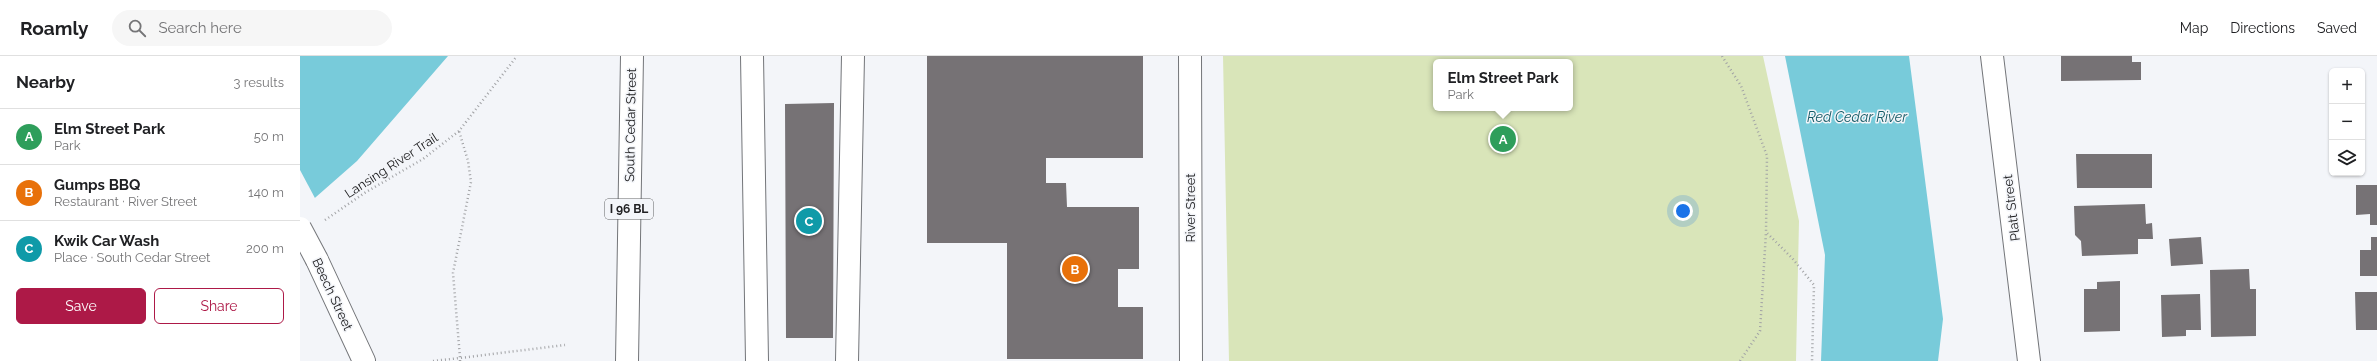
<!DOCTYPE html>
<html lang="en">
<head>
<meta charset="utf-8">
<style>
  body { margin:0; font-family:Raleway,sans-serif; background:#f6f6f6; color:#202124 }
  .controls { position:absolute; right:12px; top:12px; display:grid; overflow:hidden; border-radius:6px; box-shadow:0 1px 3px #0004 }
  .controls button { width:36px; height:36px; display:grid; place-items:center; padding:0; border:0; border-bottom:1px solid #e0e0e0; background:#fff; color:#202124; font:20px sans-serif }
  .you { position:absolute; left:1383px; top:155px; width:14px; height:14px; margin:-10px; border:3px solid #fff; border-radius:50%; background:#1a73e8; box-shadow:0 0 0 6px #1a73e833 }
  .badge { display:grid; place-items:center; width:26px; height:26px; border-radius:50%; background:#ad1947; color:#fff; font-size:13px; font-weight:700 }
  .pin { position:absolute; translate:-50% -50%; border:2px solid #fff; box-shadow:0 1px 4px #0006 }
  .popup { position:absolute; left:1133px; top:3px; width:140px; height:52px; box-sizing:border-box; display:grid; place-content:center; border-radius:6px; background:#fff; filter:drop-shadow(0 1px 3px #0005); font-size:13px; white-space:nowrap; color:#757577 }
  .popup b { font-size:15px; color:#202124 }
  .popup::after { content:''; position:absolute; left:50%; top:100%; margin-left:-8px; border:8px solid transparent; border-top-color:#fff }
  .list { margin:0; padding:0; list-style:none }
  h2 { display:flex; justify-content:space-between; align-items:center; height:52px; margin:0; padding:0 16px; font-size:17px }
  h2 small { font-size:13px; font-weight:400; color:#757577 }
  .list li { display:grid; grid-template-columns:26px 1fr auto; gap:12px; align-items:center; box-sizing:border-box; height:56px; padding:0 16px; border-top:1px solid #e0e0e0 }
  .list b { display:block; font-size:15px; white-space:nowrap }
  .list p { margin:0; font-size:13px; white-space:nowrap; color:#757577 }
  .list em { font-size:13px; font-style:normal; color:#757577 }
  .actions { display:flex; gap:8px; padding:12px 16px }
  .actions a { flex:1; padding:9px 0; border:1px solid #ad1947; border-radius:6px; text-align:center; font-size:14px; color:#ad1947 }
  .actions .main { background:#ad1947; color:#fff }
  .icon { flex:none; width:22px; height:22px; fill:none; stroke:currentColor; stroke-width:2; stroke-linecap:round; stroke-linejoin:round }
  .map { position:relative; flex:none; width:2077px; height:305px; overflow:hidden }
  header { display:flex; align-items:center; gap:24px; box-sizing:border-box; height:56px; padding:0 20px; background:#fff; border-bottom:1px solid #e0e0e0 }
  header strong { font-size:19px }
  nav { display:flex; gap:22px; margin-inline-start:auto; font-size:14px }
  .search { width:280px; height:36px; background:#f6f6f6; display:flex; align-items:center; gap:10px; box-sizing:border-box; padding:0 14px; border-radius:22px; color:#757577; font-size:15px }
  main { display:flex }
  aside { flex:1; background:#fff }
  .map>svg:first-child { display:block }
  .green { fill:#d9e5b9; fill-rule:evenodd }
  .water { fill:#78cbda }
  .pier { fill:#f3f5f9 }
  .building { fill:#767275 }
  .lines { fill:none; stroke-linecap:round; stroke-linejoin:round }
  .minor-casing { stroke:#737579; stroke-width:24 }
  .major-casing { stroke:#737579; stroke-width:24 }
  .path { stroke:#a1a2a5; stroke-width:2.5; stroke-dasharray:1 3; stroke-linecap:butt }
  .minor { stroke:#fff; stroke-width:22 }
  .major { stroke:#fff; stroke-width:22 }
  .minor-bridge-casing { stroke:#737579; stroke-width:24; stroke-linecap:butt }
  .minor-bridge { stroke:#fff; stroke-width:22 }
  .labels { text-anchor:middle; stroke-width:3; stroke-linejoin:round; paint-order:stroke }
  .shield { fill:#f3f5f9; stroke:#5f6062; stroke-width:1 }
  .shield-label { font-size:12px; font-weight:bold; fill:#202022 }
  .street-label { font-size:13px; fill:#202022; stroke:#f3f5f9 }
  .water-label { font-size:14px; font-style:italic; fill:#135965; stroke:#f3f5f9 }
</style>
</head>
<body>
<header>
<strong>Roamly</strong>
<div class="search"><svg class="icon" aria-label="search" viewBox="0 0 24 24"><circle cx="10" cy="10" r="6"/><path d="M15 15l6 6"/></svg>Search here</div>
<nav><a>Map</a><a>Directions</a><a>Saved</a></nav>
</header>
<main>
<aside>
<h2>Nearby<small>3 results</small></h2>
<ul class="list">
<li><span class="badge" style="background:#2e9e5b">A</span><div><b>Elm Street Park</b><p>Park</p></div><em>50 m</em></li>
<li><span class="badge" style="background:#e8710a">B</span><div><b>Gumps BBQ</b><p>Restaurant · River Street</p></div><em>140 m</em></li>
<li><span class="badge" style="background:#0f9aa8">C</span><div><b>Kwik Car Wash</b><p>Place · South Cedar Street</p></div><em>200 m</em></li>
</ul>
<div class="actions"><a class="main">Save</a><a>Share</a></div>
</aside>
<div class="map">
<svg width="2077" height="305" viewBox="0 0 2077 305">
  <rect width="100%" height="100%" fill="#f3f5f9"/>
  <path class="green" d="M923,0H1463L1499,165L1496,305H929ZM1136,6H1270V52H1136Z"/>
  <path class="water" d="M0,0H148L57,105L0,155Z
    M1485,0H1609L1643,263L1638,305H1521L1525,199Z"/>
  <path class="pier" d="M0,114L16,144L0,157Z"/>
  <path class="building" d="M627,0H843V102H746V127H766L767,151H839V213H818V251H843V303H707V187H627Z
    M1761,0H1832V6H1841V24L1761,25Z
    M534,47L533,282H486L485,48Z
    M1776,98H1852V132H1777Z
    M2056,129H2077V169H2070V158L2056,159Z
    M1845,148L1846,168L1852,167L1853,183H1838V198L1782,200L1781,185L1775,179L1774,150Z
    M1901,181L1903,208L1871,210L1869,183Z
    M2071,181H2077V220H2060V194H2071Z
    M1949,213L1950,233H1956V280L1911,281L1910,214Z
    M1820,225V275L1784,276V233H1797V226Z
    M2055,236H2077V274H2056Z
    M1900,238L1901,274H1886V280L1862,281L1861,239Z"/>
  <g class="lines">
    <defs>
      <path id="minor" d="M452,0L457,305
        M890,0L891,305
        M1692,0L1729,305
        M17,204L64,305
        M547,305L553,0"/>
      <path id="major" d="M327,305L332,0"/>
    </defs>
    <use href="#minor" class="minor-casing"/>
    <use href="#major" class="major-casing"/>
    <path class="path" d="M1422,0L1441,30L1467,100L1466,176L1492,202L1514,229L1512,305
      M25,164L66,136L123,103L159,75L217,0
      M133,305L160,302L153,217L171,126L168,105L159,75
      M160,305V302L265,289
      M1440,305L1460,275L1466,176"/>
    <use href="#minor" class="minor"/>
    <use href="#major" class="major"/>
    <defs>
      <path id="minor-bridge" d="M0,172L17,204"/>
    </defs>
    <use href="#minor-bridge" class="minor-bridge-casing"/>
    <use href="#minor-bridge" class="minor-bridge"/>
  </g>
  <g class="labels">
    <rect class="shield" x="305" y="143" width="48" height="20" rx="3"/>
    <g class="shield-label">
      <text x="329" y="157">I 96 BL</text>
    </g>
    <g class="street-label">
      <text transform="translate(330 69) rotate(-89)" y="5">South Cedar Street</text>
      <text transform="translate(91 109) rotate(-33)" y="5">Lansing River Trail</text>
      <text transform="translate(890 152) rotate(-90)" y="5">River Street</text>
      <text transform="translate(1711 152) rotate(-97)" y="5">Platt Street</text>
      <text transform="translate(33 238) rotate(65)" y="5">Beech Street</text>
    </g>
    <g class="water-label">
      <text x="1557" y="66">Red Cedar River</text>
    </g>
  </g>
</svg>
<div class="controls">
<button>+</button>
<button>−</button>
<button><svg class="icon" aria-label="layers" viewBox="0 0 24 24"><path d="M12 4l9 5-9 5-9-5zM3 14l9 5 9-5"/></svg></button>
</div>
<div class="you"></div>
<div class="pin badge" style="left:1203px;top:83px;background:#2e9e5b">A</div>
<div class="popup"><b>Elm Street Park</b>Park</div>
<div class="pin badge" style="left:775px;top:213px;background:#e8710a">B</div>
<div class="pin badge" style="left:509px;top:165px;background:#0f9aa8">C</div>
</div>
</main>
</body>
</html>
